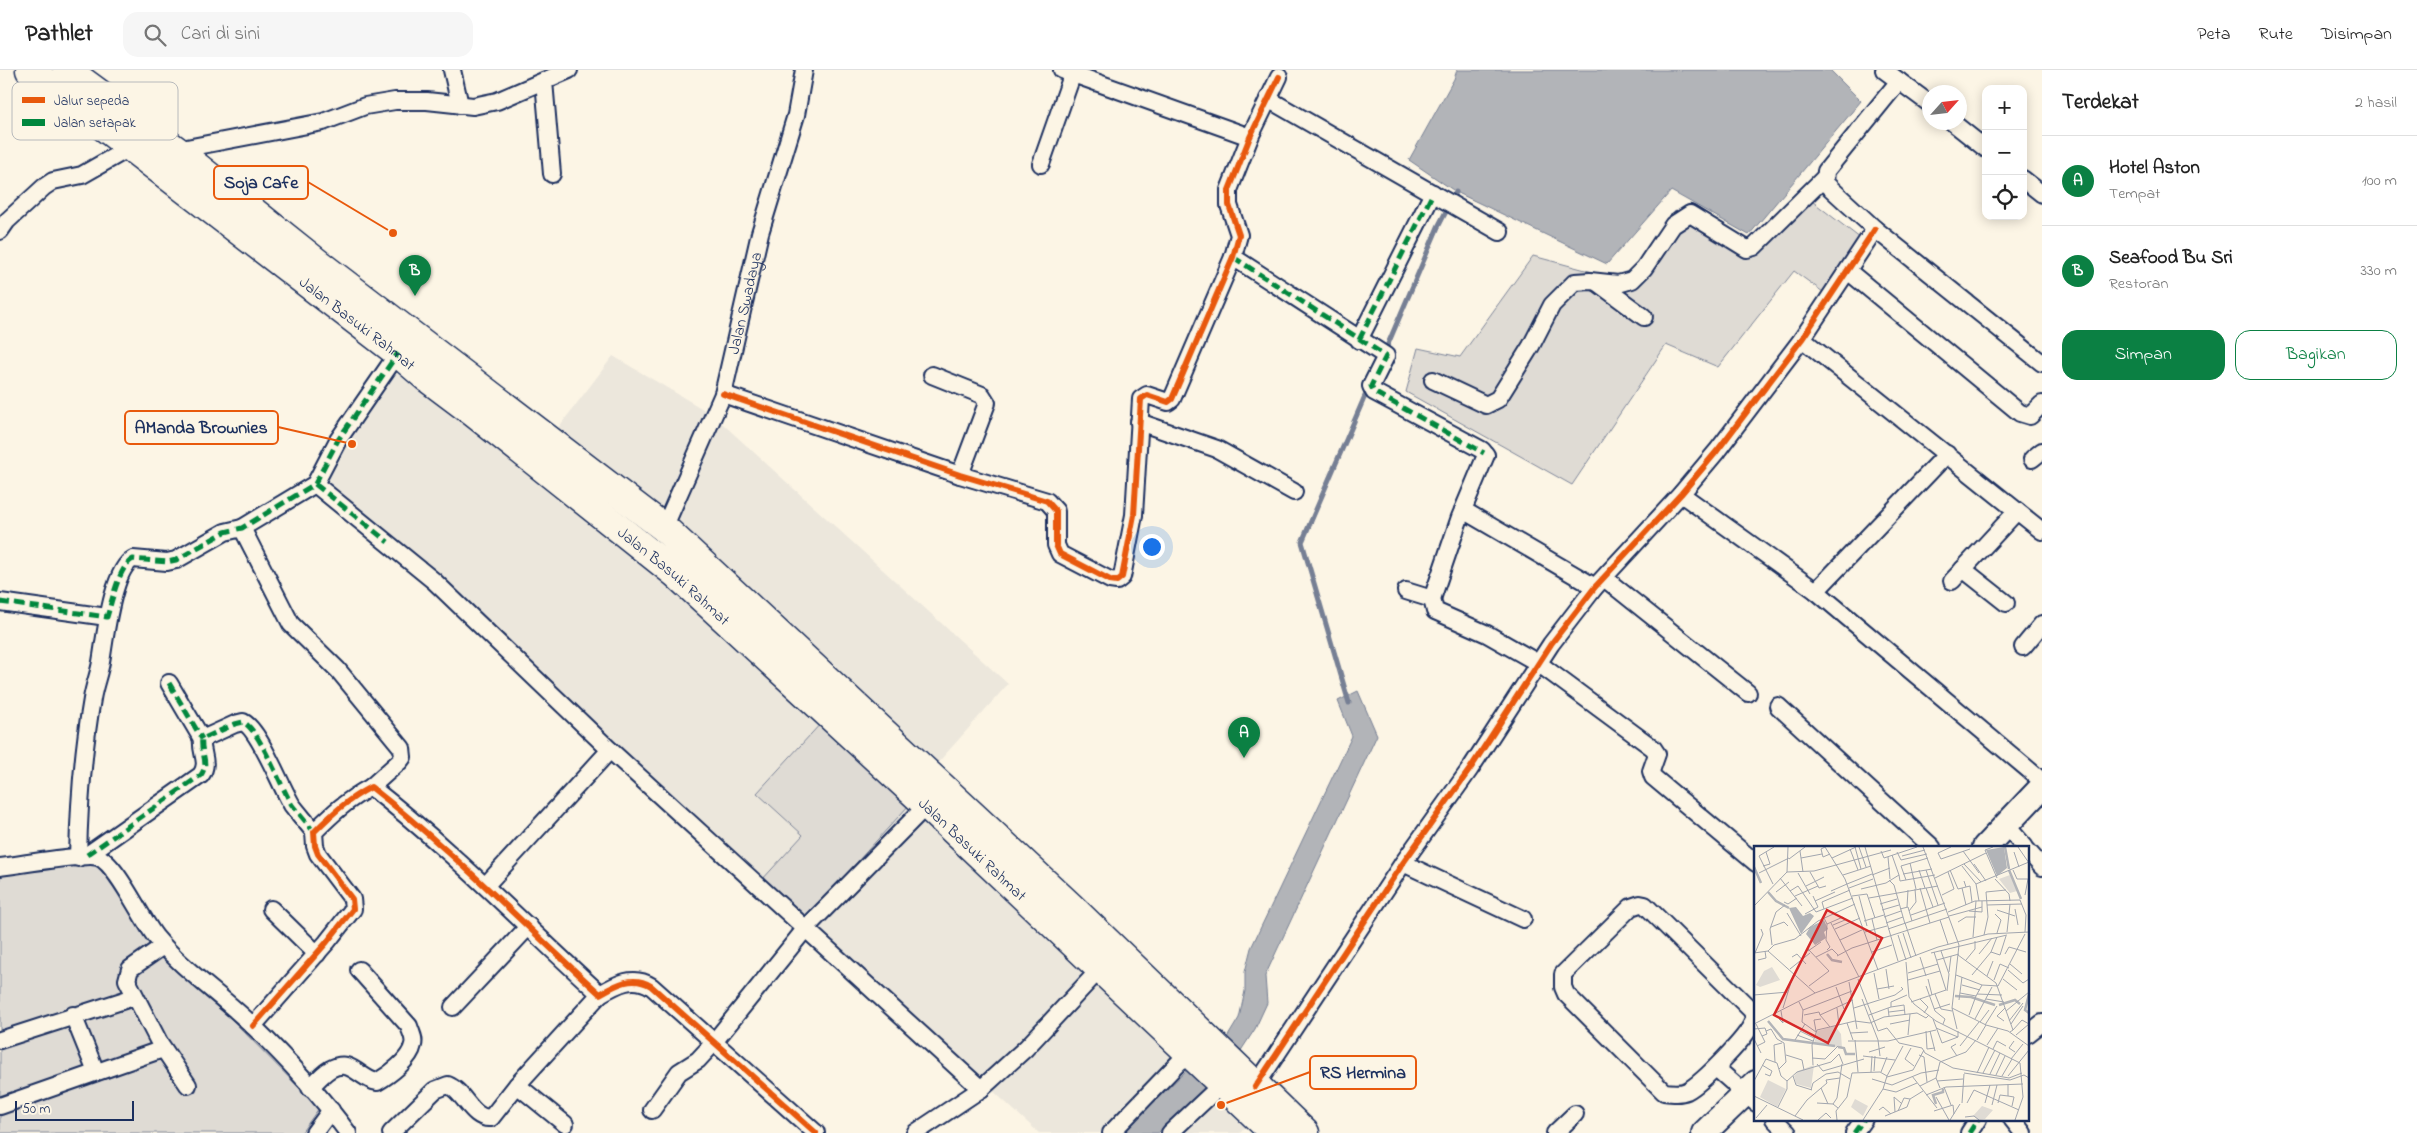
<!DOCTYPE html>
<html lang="id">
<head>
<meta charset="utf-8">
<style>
  body { margin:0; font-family:"Indie Flower",sans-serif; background:#f6f6f6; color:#222 }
  .controls { position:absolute; right:15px; top:15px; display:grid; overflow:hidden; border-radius:10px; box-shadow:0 2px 12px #0003 }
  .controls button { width:45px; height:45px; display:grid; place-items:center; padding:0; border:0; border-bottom:1px solid #e0e0e0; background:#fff; color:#222; font:25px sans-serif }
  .compass { position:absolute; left:1922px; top:15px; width:45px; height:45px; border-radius:50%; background:#fff; box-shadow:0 2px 12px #0003; rotate:63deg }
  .scale { position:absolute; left:15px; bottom:12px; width:119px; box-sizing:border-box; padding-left:5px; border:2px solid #1b2f5e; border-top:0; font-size:14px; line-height:18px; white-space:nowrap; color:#1b2f5e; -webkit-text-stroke:4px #fcf5e5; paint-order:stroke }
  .you { position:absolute; left:1151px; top:476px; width:18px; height:18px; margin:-12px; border:4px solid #fff; border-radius:50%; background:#1a73e8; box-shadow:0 0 0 8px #1a73e833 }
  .badge { display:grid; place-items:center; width:32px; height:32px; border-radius:50%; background:#0b8043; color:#fff; font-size:16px; font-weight:700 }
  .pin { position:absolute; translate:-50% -41px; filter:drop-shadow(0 1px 2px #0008) }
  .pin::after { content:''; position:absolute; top:26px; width:18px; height:15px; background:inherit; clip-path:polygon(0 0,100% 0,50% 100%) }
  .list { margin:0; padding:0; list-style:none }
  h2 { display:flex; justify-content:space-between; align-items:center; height:65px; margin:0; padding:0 20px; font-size:21px }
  h2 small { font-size:16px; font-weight:400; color:#767676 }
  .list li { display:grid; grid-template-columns:32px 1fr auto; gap:15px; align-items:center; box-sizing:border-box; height:90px; padding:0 20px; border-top:1px solid #e0e0e0 }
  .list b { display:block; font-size:19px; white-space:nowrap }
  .list p { margin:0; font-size:16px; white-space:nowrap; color:#767676 }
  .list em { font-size:16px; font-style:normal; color:#767676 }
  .actions { display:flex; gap:10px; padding:15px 20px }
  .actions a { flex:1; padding:11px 0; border:1px solid #0b8043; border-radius:15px; text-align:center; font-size:18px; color:#0b8043 }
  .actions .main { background:#0b8043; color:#fff }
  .icon { flex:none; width:28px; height:28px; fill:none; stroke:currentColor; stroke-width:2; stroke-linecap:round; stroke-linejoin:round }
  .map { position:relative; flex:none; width:2042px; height:1063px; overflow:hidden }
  header { display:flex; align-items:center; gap:30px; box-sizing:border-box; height:70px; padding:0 25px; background:#fff; border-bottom:1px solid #e0e0e0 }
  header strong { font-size:24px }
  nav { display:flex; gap:28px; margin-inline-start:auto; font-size:18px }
  .search { width:350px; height:45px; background:#f6f6f6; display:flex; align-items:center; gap:12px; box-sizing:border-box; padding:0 18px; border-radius:15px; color:#767676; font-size:19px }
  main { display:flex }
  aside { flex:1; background:#fff }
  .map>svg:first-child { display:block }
  .built { fill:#ece7dc }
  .green { fill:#dfdbd4; stroke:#7d8599 }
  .water { fill:#b2b4b8; stroke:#767f94 }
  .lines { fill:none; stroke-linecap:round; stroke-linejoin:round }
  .stream { stroke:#767f94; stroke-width:5 }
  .street-casing { stroke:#1b2f5e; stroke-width:20 }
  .secondary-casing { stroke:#1b2f5e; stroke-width:28 }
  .highway-casing { stroke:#1b2f5e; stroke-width:31 }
  .street { stroke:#fcf5e5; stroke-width:16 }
  .secondary { stroke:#fcf5e5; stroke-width:24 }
  .highway { stroke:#fcf5e5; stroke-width:28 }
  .quiet { stroke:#00873e; stroke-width:5; stroke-dasharray:10 5; stroke-linecap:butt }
  .cycleway-casing { stroke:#fcf5e5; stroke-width:9 }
  .cycleway { stroke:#e8590c; stroke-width:6 }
  .labels { text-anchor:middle; stroke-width:5; stroke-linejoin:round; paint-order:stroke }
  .street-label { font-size:16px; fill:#1b2f5e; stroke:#fcf5e5 }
  .inset-river { fill:none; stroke:#b2b4b8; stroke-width:2.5 }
  .inset-road { fill:none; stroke:#a2a6af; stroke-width:1 }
  .view { fill:#d62828; fill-opacity:0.15; stroke:#d62828; stroke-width:2.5 }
  .inset-edge { fill:none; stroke:#1b2f5e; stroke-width:2.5 }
  .key { fill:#fcf5e5; stroke:#b8babc; stroke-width:1 }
  .key-label { font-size:14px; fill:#1b2f5e }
  .leader { fill:none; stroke:#e8590c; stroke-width:2 }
  .callout-dot { fill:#e8590c; stroke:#fcf5e5; stroke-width:2 }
  .callout { fill:#fcf5e5; stroke:#e8590c; stroke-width:2 }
  .callout-label { font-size:18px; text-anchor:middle; font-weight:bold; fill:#1b2f5e }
</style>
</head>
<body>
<header>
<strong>Pathlet</strong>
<div class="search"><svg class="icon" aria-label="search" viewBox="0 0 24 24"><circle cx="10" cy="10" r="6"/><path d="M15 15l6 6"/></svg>Cari di sini</div>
<nav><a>Peta</a><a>Rute</a><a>Disimpan</a></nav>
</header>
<main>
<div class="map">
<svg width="2042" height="1063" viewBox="0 0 2042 1063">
  <rect width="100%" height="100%" fill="#fcf5e5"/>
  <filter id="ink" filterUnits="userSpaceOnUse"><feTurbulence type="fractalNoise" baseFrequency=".02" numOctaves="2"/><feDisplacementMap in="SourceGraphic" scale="10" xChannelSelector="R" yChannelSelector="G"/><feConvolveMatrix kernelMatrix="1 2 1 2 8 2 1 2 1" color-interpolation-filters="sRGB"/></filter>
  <g filter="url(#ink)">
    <path class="built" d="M613,286L713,345L1008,614L935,696L555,362Z
      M394,299L654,496L1183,984L1100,1063H1039L323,407Z
      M1221,1020L1252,1050L1240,1063H1176Z"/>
    <path class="green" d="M1808,128L1865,172L1823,222L1794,201L1718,297L1666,275L1572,415L1406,322L1418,278L1460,287L1533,186L1627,211L1675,141L1752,186Z
      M822,652L910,734L804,850L761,811L803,765L757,723Z
      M101,789L157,874L319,1038L301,1063H0V800Z"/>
    <path class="water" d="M1457,0H1830L1861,31L1749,165L1671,121L1607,194L1456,122L1409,90L1454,9Z
      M1358,621L1377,665L1265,906L1267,933L1255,959L1240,982L1225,971L1239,948L1245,921V902L1251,878L1352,666L1338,631Z
      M1191,996L1209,1014L1158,1063H1122Z"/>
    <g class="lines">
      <path class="stream" d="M1385,281L1438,157L1456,122
        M1349,633L1302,472L1368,319"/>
      <defs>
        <g id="street">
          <path d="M452,0L460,35"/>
          <path d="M1062,0L1250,67"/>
          <path d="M1884,0L1930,34"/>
          <path d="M544,11L552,104"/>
          <path d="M1899,11L1826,101L1825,113L1875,159L2042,293"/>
          <path d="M1268,29L1500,162"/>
          <path d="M1952,52L1986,79"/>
          <path d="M176,80L323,52L365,36L395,31H427L473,36L497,31L569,0"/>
          <path d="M1041,94L1074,0"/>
          <path d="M2023,109L2042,124"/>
          <path d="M0,161L7,151L44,117L53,111L82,105L131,77"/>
          <path d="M1233,187L1386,286L1371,316L1374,322L1482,380L1486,385L1460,447L1432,529"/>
          <path d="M1848,201L2020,343L2030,346L2042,334"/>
          <path d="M1598,213L1644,247"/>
          <path d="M1802,269L2042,461"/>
          <path d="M1359,270L1433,123"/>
          <path d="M932,305L982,325L987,333L960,405"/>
          <path d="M1433,310L1486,335L1498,329L1531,276L1552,235L1575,212L1590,211L1618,214L1632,210L1644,198L1673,155L1690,144L1747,179L1754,177L1824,108"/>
          <path d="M723,324L960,405L1047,431L1056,441V475L1060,484L1110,510L1117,511L1122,507L1134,445L1141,329L1147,325L1168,332L1172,329L1233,187L1239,165L1229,135V120L1250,67L1279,7"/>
          <path d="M1139,352L1217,379L1294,422"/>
          <path d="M2032,389L2042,381"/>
          <path d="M315,414L434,511L610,680L981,1019"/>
          <path d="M1681,424L1816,521L2042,711"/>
          <path d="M1463,440L1595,517"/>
          <path d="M242,458L291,554L338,600L402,678L403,687L400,691L371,717"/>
          <path id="s1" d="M664,458L723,324L760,163L796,45L804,0"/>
          <path d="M1963,499L2006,533"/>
          <path d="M1604,508L1748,623"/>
          <path d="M1952,511L2017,441"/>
          <path d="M1406,521L1432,529L1435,541L1487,564L1538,593L1653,678L1657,684L1651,701L1653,707L1756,793"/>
          <path d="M1816,521L1947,384"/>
          <path d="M0,532L107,547"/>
          <path d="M2023,577L2042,554"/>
          <path d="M169,613L202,669"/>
          <path d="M1778,636L1932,777"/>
          <path d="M2006,755L2025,777"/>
          <path d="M2028,781L2042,797"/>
          <path d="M87,785L201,705C210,692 200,683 202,669L235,654L243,652C259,659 281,717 292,735C299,744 307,753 314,762"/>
          <path d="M78,788C79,735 83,681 92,629C94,616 99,604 101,592C105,569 112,500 133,489L167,492L176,490L225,462L242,458L315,414L338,370L398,283"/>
          <path d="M1403,793L1523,849"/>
          <path d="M0,797C17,795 87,783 98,787C116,793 141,848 155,866C183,900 221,925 253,956C287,989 320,1025 348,1063"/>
          <path d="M486,815L610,680"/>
          <path d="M1640,834L1645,835L1751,940C1753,943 1754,947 1753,951C1749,966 1702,1013 1687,1021C1680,1024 1672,1023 1664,1022L1566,924L1563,917V904L1631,837Z"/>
          <path d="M271,839L317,884"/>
          <path d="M163,876L130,899L127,910L159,972L188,1015"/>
          <path d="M453,937L529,856"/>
          <path d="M73,945L96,1002"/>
          <path d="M253,956L327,872L353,839L352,829L318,784L315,776L314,762C332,744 348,729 371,717C453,781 524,855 600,924C617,914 633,905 651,916L816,1063"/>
          <path d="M2028,964L2042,953"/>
          <path d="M0,970L134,927"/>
          <path d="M1716,998L1756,1033"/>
          <path d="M517,1015L565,1054"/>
          <path d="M1255,1017L1403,793L1470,699L1551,574L1595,517L1681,424L1717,381L1802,269L1875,159"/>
          <path d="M310,1018C321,1006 336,988 353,999C362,1004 367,1010 377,1012C389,1005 410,990 413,975C415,968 411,963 409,956L359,900"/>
          <path d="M0,1036L163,979"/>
          <path d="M652,1040L679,1002L698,990L710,977L806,858L927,735"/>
          <path d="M1774,1049L1788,1063"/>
          <path d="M2012,1049L2023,1063"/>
          <path d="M314,1063L331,1040"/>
          <path d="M391,1063L435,1020L448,1015C464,1021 472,1050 491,1048L517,1015L600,924"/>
          <path d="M915,1063L981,1019L1026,978L1101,898"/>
          <path d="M1111,1063L1189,982"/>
          <path d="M1170,1063L1222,1014"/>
          <path d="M1555,1063L1575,1044"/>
          <path d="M1854,1063L1864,1049"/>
          <path d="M1969,1063L1978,1049"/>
        </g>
        <path id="secondary" d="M1985,777L2042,717
          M1704,1063L1756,1013"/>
        <g id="highway">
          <path id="s2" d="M30,0L398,283L426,307L474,343L675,503L927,735L1274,1063"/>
          <path d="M67,0L176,80L319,194L664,458L1071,837L1305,1063"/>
        </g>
      </defs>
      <use href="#street" class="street-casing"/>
      <use href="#secondary" class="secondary-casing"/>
      <use href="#highway" class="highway-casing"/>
      <use href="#street" class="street"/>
      <use href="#secondary" class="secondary"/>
      <use href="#highway" class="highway"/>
      <path class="quiet" d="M1233,187L1386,286L1371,316L1374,322L1484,383
        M1359,270L1433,123
        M315,414L388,472
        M0,532L107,547C112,531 119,496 133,489L167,492L176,490L225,462L242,458L315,414L338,370L398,283
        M169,613L202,669
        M87,785L201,705C210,692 200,683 202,669L235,654L243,652C259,659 281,717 292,735C299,744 307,753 314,762
        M1854,1063L1864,1049
        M1969,1063L1978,1049"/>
      <defs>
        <path id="cycleway" d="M723,324L960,405L1047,431L1056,441V475L1060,484L1110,510L1117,511L1122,507L1134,445L1141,329L1147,325L1168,332L1172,329L1233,187L1239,165L1229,135V120L1250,67L1279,7
          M253,956L327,872L353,839L352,829L318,784L315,776L314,762C332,744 348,729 371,717C453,781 524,855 600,924C617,914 633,905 651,916L816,1063
          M1255,1017L1403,793L1470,699L1551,574L1595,517L1681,424L1717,381L1802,269L1875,159"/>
      </defs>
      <use href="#cycleway" class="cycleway-casing"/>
      <use href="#cycleway" class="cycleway"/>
    </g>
  </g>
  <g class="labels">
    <g class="street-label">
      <text dy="6" stroke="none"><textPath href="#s1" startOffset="240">Jalan Swadaya</textPath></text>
      <text dy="6" stroke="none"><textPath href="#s2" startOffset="414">Jalan Basuki Rahmat</textPath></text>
      <text dy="6" stroke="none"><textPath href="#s2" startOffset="819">Jalan Basuki Rahmat</textPath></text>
      <text dy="6" stroke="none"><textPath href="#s2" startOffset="1224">Jalan Basuki Rahmat</textPath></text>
    </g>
  </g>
  <g transform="translate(1754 776)">
    <rect width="275" height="275" fill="#fcf5e5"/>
    <path d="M256,29L263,45L256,47L245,33ZM18,121L26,134L6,141L2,139L10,125ZM81,180L87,188L88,202L60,197L63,185ZM60,219L57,242L42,238L40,230L44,225ZM14,234L32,243L23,261L6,251ZM101,253L114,260L109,270L97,261ZM228,260L239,264L231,273L225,274L219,270Z" fill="#dfdbd4"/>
    <path d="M250,1L253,22L243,30L232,4ZM42,61L49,70L56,67L60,70L47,88L35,62ZM70,74L74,83L70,86L72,92L61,99L52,88L56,81Z" fill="#b2b4b8"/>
    <path class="inset-river" d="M251,1L255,23M0,21L7,37M255,24L267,53M14,46L22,55L35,62M73,108L78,114L88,116M275,148L271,164L275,167M201,150L217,151L241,159M245,159L261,154L266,158M14,175L29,193L81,200M84,201L90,202L92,208H101M182,258L179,249L189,246V243"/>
    <path class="inset-road" d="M71,1L91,33L124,124M71,1L67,3L69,11L76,8M101,1L107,23M105,1L112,21M111,1L144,115M169,1L205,99L198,162L203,183M197,1L184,7L187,13L216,3M239,1L231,4L243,32M264,1L275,17M96,3L104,24M46,5L49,26M127,5L130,12L163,1M209,5L225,27M143,6L147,14L173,8M260,6L265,21M148,10L171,4M134,11L136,33M47,12L68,8M78,12L102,1M35,13L51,1M156,17L162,43M210,18L227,36M220,18L232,35M9,20L16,18L12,6M208,20L222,38L225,55M165,24L171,42M172,24L184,59M196,24L204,43L212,41M259,24L263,33H275M33,26L60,25L137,4M56,26L64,40M5,27L35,12M44,27L56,48M149,28L178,23M89,29L117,20M118,29L136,22M145,29L146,35L181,29M26,32L48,60M181,32L232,7M241,33L255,48L256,55M135,34L140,39L151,78M152,34L147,20L174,12M210,35L212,41L216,40L218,56M19,38L5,10L20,1M93,38L118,28M222,38L275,16M52,40L70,31M95,42L119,33M166,42L176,77M172,42L179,61M208,42L212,59M107,43L132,37L145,29L138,9M36,45L44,40L62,66L99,52M77,45L93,38M22,46L35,36M188,49L200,43L194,26M271,49L274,33M41,50L64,40L65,42L72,40M98,50L113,48L121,72M105,50L113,80M115,52L184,40M61,55L81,46M30,56L34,58L43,52M126,58L143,53M256,58L255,68L261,70M233,59L268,58M0,60L33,26L34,1M153,61L154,44M70,63L68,56L96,44M146,63L154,61L158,75M261,63L264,79M128,64L145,59M243,64L255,68L253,86M155,65L162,56L161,43M215,65L228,66V55M194,66L221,55L266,54L272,69L271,86M33,67L47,90M51,68L64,61L59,50M241,68L247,74L243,87M157,69L191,57M195,70L228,61M130,71L147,65M70,72L73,78L89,71M118,73L123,94M186,74L194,98M110,75L130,69M204,76L212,71H222M77,77L105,131M132,77L149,71M151,77L162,110M73,78L72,94L76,101L73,104M79,79L91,74L89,71M17,81L30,76L34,80M81,83L106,72M134,83L193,63M111,86L133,80M149,87L157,112M144,89L152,114M230,89L234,71L232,46L252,44M219,91L222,55M86,94L110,83M18,99L16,83L22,66L31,59M54,103L75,125M14,105L61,147M54,105L67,96M187,105L195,128L193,145M118,106L138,99M237,106L246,109L252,90M0,107L14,105L20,99L41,93L64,75L101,58M1,107L9,88L7,83M177,107L253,89M225,108L238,92M251,108L255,101L272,106M204,109L242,137L259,184L256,186M83,110L98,102L195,71M38,111L43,108L52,118M62,111L78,103L84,109M166,111L172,130M4,114L12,112L11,105M183,114L205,108M212,114L221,103V95M152,116L155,151L160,158L182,175L266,217L269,251L261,274M256,118L268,128M36,123L56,107M132,123L135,143M254,124L269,137L275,133M195,126L197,110M120,127L125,153M154,127L184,118M202,129L228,139L244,140M218,129L237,106L243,91M233,130L239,115M104,133L124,185L133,182L145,197L168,202L171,207L199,222L255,232L268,227M174,133L178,149M249,133L263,144M154,134L186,125M240,134L246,118L255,122M95,136L103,183M208,139L226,144M55,140L75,125M172,140L181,165L191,173L189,178M244,140L271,88M82,141L90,163M123,143L140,140M206,147L222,150L228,139M181,148L187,163L198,165M223,148L248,149M0,149L34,146M108,153L124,194M166,153L174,161L170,167M232,153L250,156M205,154L208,131M45,156L49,164L48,176L62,186M157,156L192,144L180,106M137,161L150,159L151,169M29,162L40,127M83,162L85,179M100,162L141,149L149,143L147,141M198,162L232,179L254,185L275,200M180,163L196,158M49,164L98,145M252,165L275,146M135,166L151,164M50,169L65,166L66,169M115,169L134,162M215,169L222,150M135,170L134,162L137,161V156L153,149M25,173L29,177L27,165M179,173L188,197L204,191V185M221,173L238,141M250,175L243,170L251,162M255,175L269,157M226,176L235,164M93,177L99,194M0,178L61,147L184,101L234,88L275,86M2,178L11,196L3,200M136,178L156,174M257,178L269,160M231,179L243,160M76,181L66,169L99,154M182,182L204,191M0,183L11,182L13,188L8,190M259,184L268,174L275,178M12,185L17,183L23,193L30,197L32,216L25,223M46,185L60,192M62,185L60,174L67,173M172,185L173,203L181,202M176,185L181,205M96,187L114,186M43,189L59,195M154,189L156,168M262,189L275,178M0,193L7,207M41,194L51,178M101,194L104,226M124,194L126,210M223,194L232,179M94,195H134L182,184M260,195L255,202L261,206M202,198L197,201L203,210M233,199L244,182M206,200L225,176M157,202L151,213L160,220M239,203L243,195L252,200M115,206L131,201M32,209L48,214L50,224M165,209L170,211L173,236M109,210L141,214M58,212L71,213L84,200M257,213L269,198M21,216L20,199L28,197M63,218L69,225L110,213M8,219L18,225L16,230L11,228M59,219L58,199L63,184L101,175L116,177L130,171L163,167L172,172L175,169M120,225L121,210M117,226L118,210M127,226L133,211M210,227L256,234L270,229L275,232M223,227L235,201M229,227L241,204M236,228L246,207M242,229L251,210M39,230L42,239L58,244M133,230L149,200M158,230L183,262M248,230L258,213M254,230L275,204M133,231L159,224L170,204M118,233L138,239L167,227L185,224M0,235L12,213L23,217L27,230L33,235M183,235L209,233M254,238V250L260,251L258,260M166,240L182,232M190,241L197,259M67,242L74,258M186,242L182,232L186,216L212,206L222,194M129,243L142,246L163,237M57,244L59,237L72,228L84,226L96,233M172,249L192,241L269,238M0,250L49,274M182,251L195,274M63,257L79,258L84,262M208,257L210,228M213,257L220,244L265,264M231,257L236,239M244,257L246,249L254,250M79,258L83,252L88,218M238,259L243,239M24,261L33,243V235L43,226L77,216L85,208L89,218M125,264L129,261L137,268M144,265L150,252L156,253M180,265L199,259L200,268M141,266L140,251L147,257M41,270L53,254L73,237L72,234L86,232M131,270L153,261L156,253L169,245M211,271L220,270L225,274M2,272L13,259M64,274L72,267L77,272M83,274L82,265L93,251L98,227L126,226L133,230L129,243L109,274M196,274L206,258"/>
    <path class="view" d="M73,64L128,92L74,197L20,169Z"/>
    <rect width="275" height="275" class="inset-edge"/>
  </g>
  <rect x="12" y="12" width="166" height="58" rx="8" class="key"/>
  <rect x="22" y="27" width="23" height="6" fill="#e8590c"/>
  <rect x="22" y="49" width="23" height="7" fill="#00873e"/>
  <g class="key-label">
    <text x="54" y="35">Jalur sepeda</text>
    <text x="54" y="57">Jalan setapak</text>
  </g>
  <path class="leader" d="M393 163L308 112M352 374L278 357M1221 1035L1310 1002"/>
  <g class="callout-dot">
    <circle cx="393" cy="163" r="5"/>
    <circle cx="352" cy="374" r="5"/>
    <circle cx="1221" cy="1035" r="5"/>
  </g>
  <g class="callout">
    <rect x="214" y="96" width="94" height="33" rx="5"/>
    <rect x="125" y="341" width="153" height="33" rx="5"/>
    <rect x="1310" y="986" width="106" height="33" rx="5"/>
  </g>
  <g class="callout-label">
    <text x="261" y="118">Soja Cafe</text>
    <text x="201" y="363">AManda Brownies</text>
    <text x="1363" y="1008">RS Hermina</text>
  </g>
</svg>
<div class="controls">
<button>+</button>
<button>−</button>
<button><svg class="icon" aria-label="locate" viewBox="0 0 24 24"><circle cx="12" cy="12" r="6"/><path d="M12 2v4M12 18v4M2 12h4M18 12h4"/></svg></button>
</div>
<svg class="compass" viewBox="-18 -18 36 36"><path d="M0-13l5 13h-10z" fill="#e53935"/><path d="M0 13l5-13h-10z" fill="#767676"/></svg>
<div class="scale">50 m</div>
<div class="you"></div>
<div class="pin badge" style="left:1244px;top:688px">A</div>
<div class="pin badge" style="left:415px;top:226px">B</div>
</div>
<aside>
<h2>Terdekat<small>2 hasil</small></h2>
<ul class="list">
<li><span class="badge">A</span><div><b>Hotel Aston</b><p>Tempat</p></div><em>100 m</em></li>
<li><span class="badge">B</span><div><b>Seafood Bu Sri</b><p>Restoran</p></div><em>330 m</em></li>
</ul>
<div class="actions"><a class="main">Simpan</a><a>Bagikan</a></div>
</aside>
</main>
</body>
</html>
